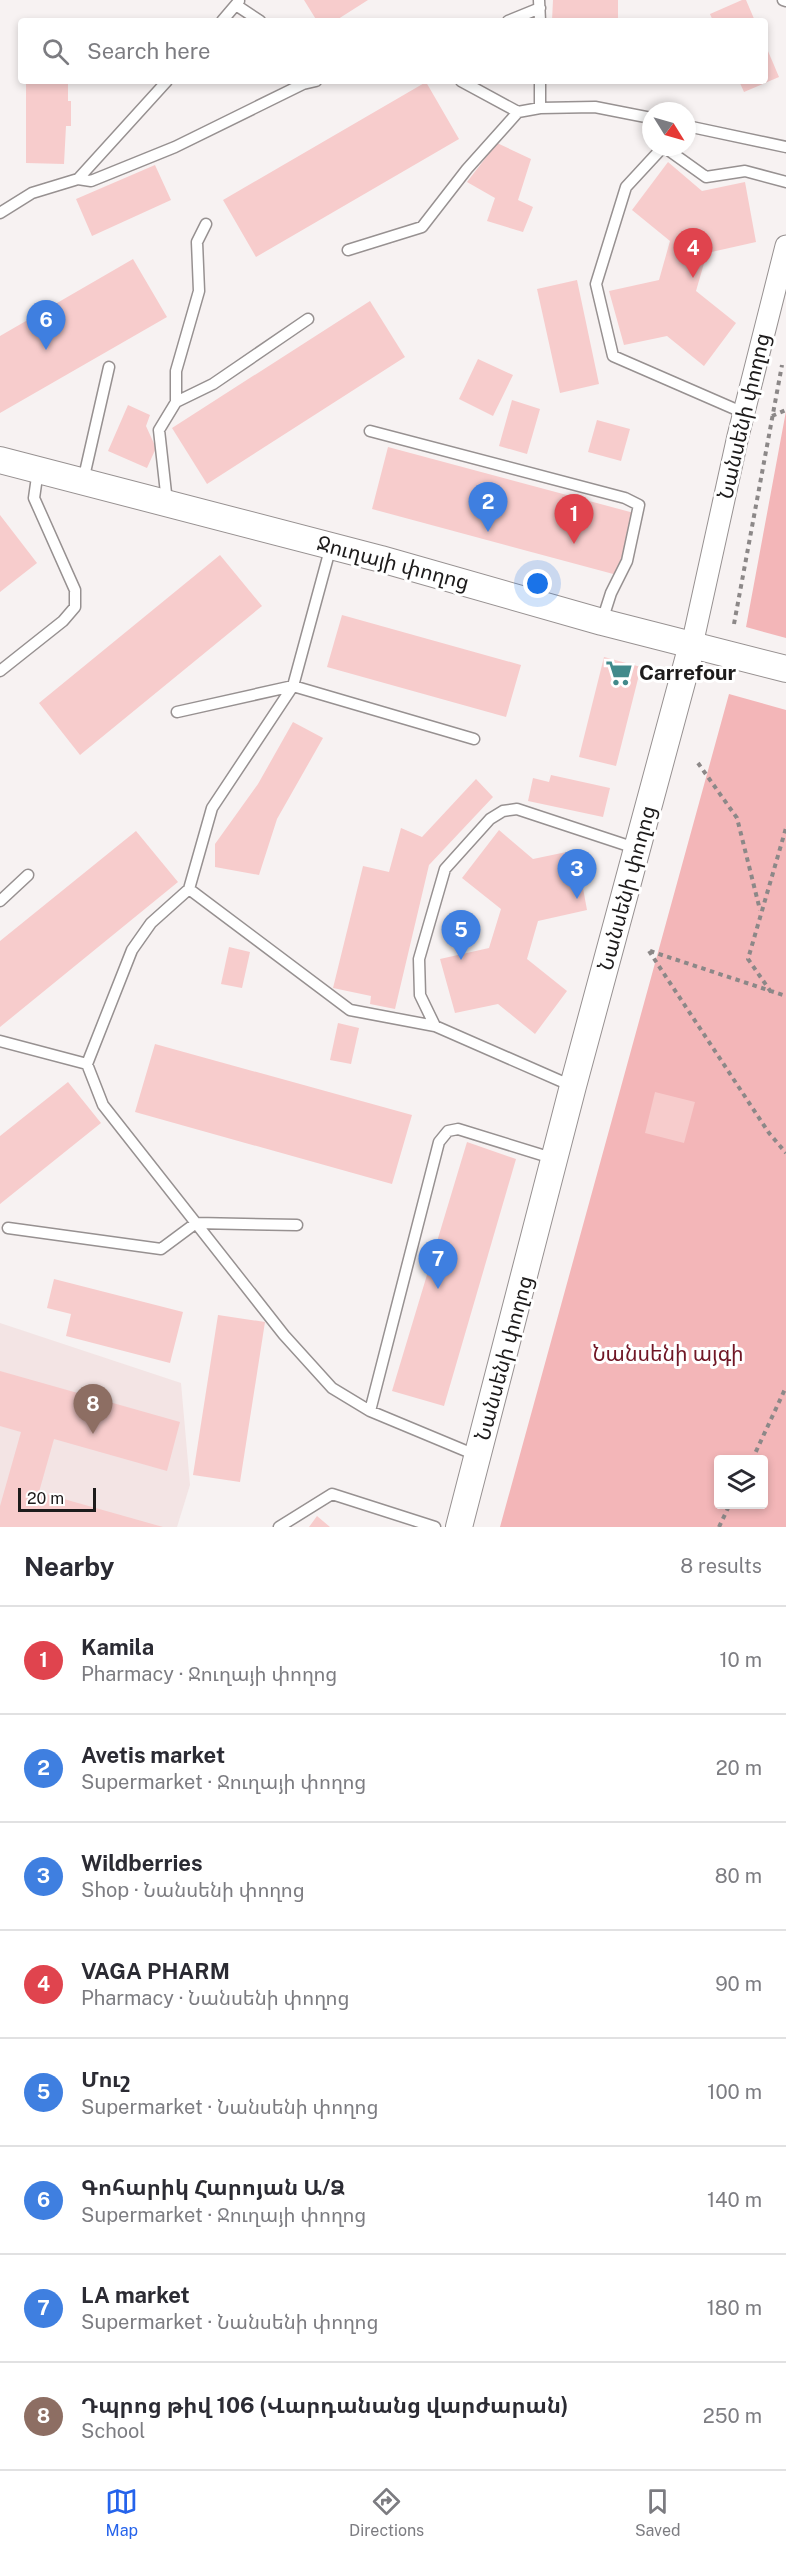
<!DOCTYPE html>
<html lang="en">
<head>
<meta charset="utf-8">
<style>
  body { margin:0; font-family:"Public Sans","Noto Sans Armenian",sans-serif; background:#f7f7f7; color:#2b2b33 }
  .controls { position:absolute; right:18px; bottom:18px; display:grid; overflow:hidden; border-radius:6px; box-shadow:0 3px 9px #0003 }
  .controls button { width:54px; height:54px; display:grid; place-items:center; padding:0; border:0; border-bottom:2px solid #e1e1e2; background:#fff; color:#2b2b33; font:30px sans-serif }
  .compass { position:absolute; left:642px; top:102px; width:54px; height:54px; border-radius:50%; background:#fff; box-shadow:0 3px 9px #0003; rotate:127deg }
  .scale { position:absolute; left:18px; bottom:15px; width:78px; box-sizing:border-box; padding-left:6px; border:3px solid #1d1b1b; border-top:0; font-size:16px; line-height:21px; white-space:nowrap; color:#1d1b1b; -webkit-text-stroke:4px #fff; paint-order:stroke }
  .you { position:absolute; left:538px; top:584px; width:21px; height:21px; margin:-15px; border:4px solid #fff; border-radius:50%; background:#1a73e8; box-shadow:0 0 0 9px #1a73e833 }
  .badge { display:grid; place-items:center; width:39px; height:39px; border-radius:50%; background:#2563eb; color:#fff; font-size:20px; font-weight:700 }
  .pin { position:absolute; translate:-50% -50px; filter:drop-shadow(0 2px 3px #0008) }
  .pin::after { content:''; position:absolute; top:32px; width:21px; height:18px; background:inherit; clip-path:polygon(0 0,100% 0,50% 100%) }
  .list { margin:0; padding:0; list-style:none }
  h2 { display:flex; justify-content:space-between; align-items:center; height:78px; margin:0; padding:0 24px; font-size:26px }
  h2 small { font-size:20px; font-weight:400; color:#7c7c81 }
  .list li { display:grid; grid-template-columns:39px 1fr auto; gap:18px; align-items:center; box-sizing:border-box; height:108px; padding:0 24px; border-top:2px solid #e1e1e2 }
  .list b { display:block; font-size:22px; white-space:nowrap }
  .list p { margin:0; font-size:20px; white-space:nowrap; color:#7c7c81 }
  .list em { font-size:20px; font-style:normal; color:#7c7c81 }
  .icon { flex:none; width:33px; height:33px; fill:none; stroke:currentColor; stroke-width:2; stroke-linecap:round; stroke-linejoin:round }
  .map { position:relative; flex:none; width:786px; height:1527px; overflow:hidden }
  .search { position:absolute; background:#fff; box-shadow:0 3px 9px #0003; left:18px; right:18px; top:18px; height:66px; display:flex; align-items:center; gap:15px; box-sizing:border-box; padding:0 21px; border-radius:6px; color:#7c7c81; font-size:22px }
  .sheet { height:942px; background:#fff }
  nav { display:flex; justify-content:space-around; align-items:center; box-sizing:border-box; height:84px; border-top:2px solid #e1e1e2; background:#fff; font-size:16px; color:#7c7c81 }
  nav a { display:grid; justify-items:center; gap:3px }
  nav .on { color:#2563eb }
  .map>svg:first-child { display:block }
  .built { fill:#f3e4e4 }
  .green { fill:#f3b6b8; fill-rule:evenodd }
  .building { fill:#f7cccc }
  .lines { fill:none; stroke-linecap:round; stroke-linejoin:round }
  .service-casing { stroke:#979191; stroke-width:13 }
  .minor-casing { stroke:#979191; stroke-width:23 }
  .tertiary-casing { stroke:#979191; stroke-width:28 }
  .path { stroke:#8c8888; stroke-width:4; stroke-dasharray:4.5 4.5; stroke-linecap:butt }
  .service { stroke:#fff; stroke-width:10 }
  .minor { stroke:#fff; stroke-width:21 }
  .tertiary { stroke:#fff; stroke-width:26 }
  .labels { text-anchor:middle; stroke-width:6; stroke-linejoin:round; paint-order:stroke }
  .street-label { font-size:21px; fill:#1d1b1b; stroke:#fff }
  .poi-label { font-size:21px; font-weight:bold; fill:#1d1b1b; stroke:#fff; text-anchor:start }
  .park-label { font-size:21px; fill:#701625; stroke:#fff }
</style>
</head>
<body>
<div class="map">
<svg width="786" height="1527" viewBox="0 0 786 1527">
  <rect width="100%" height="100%" fill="#f7f2f2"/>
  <path class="built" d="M0,1323L181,1383L190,1485L177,1527H0Z"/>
  <path class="green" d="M786,411V638L746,627Z
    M729,694L786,710V1527H500ZM718,1460H764V1504H718Z"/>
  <path class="building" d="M304,0H368L335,21H317Z
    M553,0H618V21H552Z
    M742,0H746L755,21H713L710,14Z
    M765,44L779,77L744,92L739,81H765Z
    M26,81H68V101H71V126H66L64,164L26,163Z
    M426,82L459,139L256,257L223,200Z
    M497,143L531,159L518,200L533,207L523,232L487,221L495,198L467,182Z
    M668,162L702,191L745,182L756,242L707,253L696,291L736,323L704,366L667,336L624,345L609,291L659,280L670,241L632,210Z
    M155,165L171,200L92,236L76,199Z
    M133,259L167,317L0,413V336Z
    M577,280L599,384L560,393L537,289Z
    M370,301L405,357L207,484L172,428Z
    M478,359L513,375L493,416L459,399Z
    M512,400L540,409L527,454L499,446Z
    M128,405L150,415L146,426L156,448L147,468L108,451Z
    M597,420L630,429L621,461L588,452Z
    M388,447L634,513L617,575L372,509Z
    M0,515L37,563L0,592Z
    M220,555L262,606L80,755L39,703Z
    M342,615L521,665L506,717L327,667Z
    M604,657L641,667L616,766L579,757Z
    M293,722L323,738L277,819L259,875L215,867V844L258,784Z
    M551,775L610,788L603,817L528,801L533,778L549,782Z
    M476,779L493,797L429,865L395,1009L370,1004L371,996L333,988L363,866L389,872L401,828L422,837Z
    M499,830L533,859L576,850L587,910L538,921L527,959L567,991L535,1034L498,1004L455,1013L440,959L489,948L501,909L462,878Z
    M136,831L178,882L0,1027V941Z
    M229,947L250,952L242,988L221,984Z
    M338,1023L359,1028L351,1064L330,1060Z
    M155,1044L412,1115L392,1184L135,1112Z
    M68,1082L101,1123L0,1204V1136Z
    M655,1092L695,1102L684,1143L645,1133Z
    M467,1142L516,1159L444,1406L392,1391Z
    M54,1279L183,1312L170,1363L66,1336L71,1314L47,1308Z
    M218,1315L265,1322L240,1482L193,1475Z
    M0,1371L180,1422L167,1471L54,1439L39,1492L163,1527H0V1506L21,1432L0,1426Z
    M317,1516L330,1527H309Z"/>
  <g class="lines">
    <defs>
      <path id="service" d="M539,0L540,21
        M783,0L786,1
        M236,5L260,21
        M222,21L239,1
        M508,21L540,8
        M461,81L518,112L540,108L595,107L651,118
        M540,81V108
        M687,126L786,147
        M663,147L626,187L596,284L613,356L744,413
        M664,147L706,177L745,171L786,182
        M78,179L91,181L175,147L303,84L316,81
        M0,213L32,193L78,179L167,81
        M348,250L422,227L467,169L518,112
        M176,402V371L199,291L197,242L206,224
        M370,431L625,498L639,505L627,561L611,593L602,621
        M83,481L109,367
        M167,502L159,430L176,402L213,384L308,319
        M0,671L63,621L75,607V590L34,498L38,470
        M177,712L293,686L474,739
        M189,889L350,1010L435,1026L572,1086
        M0,901L28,875
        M435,1026L420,995L419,959L445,869L490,819L503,811L517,809L638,849
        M0,1041L87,1064L132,950L151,923L189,889L212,808L293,686L331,546
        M87,1064L103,1105L284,1335L332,1388L370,1411L478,1456
        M8,1228L161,1249L196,1223L297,1225
        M370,1411L439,1142L448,1131L458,1129L555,1159
        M279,1527L332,1494L435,1527"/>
      <path id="minor" d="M692,645L738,436L786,246"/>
      <path id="tertiary" d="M0,460L381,559L602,622L786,669
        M459,1527L573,1086L692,645"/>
    </defs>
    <use href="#service" class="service-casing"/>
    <use href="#minor" class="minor-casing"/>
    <use href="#tertiary" class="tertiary-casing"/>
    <path class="path" d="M772,416L786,410
      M734,624L782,365
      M698,763L737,818L760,910
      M649,951L769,1133L786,1153
      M650,951L786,996
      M771,992L748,959L786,828
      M752,1460L786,1387
      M719,1527L730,1504"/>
    <use href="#service" class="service"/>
    <use href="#minor" class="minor"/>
    <use href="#tertiary" class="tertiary"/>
  </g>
  <defs>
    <symbol id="supermarket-bare" viewBox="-9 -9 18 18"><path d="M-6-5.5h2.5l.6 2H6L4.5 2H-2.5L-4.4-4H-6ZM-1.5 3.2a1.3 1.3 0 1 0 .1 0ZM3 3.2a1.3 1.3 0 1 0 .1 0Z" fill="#428a8b" stroke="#fff" stroke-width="2.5" paint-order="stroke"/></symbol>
  </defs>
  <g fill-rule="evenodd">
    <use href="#supermarket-bare" x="600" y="654" width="38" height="38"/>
  </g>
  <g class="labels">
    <g class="street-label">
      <text transform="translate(744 416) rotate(-77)" y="7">Նանսենի փողոց</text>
      <text transform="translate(393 563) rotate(15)" y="7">Ջուղայի փողոց</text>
      <text transform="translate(627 888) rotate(-75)" y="7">Նանսենի փողոց</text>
      <text transform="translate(504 1358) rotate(-75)" y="7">Նանսենի փողոց</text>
    </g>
    <g class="poi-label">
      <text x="639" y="680">Carrefour</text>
    </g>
    <g class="park-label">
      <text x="668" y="1361">Նանսենի այգի</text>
    </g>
  </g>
</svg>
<div class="controls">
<button><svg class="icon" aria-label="layers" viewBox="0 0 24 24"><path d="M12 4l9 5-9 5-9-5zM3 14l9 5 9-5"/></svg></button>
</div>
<svg class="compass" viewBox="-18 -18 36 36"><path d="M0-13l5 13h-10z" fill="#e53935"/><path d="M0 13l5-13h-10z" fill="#7c7c81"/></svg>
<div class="scale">20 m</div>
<div class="you"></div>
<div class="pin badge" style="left:574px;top:544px;background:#e0444e">1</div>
<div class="pin badge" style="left:488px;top:532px;background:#3f7fe0">2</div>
<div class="pin badge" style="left:577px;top:899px;background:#3f7fe0">3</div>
<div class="pin badge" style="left:693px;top:278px;background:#e0444e">4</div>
<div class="pin badge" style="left:461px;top:960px;background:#3f7fe0">5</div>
<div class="pin badge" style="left:46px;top:350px;background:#3f7fe0">6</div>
<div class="pin badge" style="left:438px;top:1289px;background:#3f7fe0">7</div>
<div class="pin badge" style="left:93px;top:1434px;background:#8d6e63">8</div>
<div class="search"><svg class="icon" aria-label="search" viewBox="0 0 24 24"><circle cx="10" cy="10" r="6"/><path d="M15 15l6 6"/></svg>Search here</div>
</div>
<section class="sheet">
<h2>Nearby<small>8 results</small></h2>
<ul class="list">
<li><span class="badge" style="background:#e0444e">1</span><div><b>Kamila</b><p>Pharmacy · Ջուղայի փողոց</p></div><em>10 m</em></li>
<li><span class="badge" style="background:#3f7fe0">2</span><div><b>Avetis market</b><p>Supermarket · Ջուղայի փողոց</p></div><em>20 m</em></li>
<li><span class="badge" style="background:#3f7fe0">3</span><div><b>Wildberries</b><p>Shop · Նանսենի փողոց</p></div><em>80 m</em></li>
<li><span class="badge" style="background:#e0444e">4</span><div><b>VAGA PHARM</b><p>Pharmacy · Նանսենի փողոց</p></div><em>90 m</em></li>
<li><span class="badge" style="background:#3f7fe0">5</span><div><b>Մուշ</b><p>Supermarket · Նանսենի փողոց</p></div><em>100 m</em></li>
<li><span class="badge" style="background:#3f7fe0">6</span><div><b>Գոհարիկ Հարոյան Ա/Ձ</b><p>Supermarket · Ջուղայի փողոց</p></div><em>140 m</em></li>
<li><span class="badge" style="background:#3f7fe0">7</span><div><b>LA market</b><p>Supermarket · Նանսենի փողոց</p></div><em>180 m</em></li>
<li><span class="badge" style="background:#8d6e63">8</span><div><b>Դպրոց թիվ 106 (Վարդանանց վարժարան)</b><p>School</p></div><em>250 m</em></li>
</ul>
</section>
<nav>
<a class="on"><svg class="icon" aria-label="map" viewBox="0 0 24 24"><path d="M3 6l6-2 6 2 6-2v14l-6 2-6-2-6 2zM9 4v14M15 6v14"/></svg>Map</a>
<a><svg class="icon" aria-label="directions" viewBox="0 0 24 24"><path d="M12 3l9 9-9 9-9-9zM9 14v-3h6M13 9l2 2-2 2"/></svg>Directions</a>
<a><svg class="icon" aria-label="saved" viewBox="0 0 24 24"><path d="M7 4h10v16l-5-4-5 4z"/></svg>Saved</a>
</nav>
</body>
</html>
